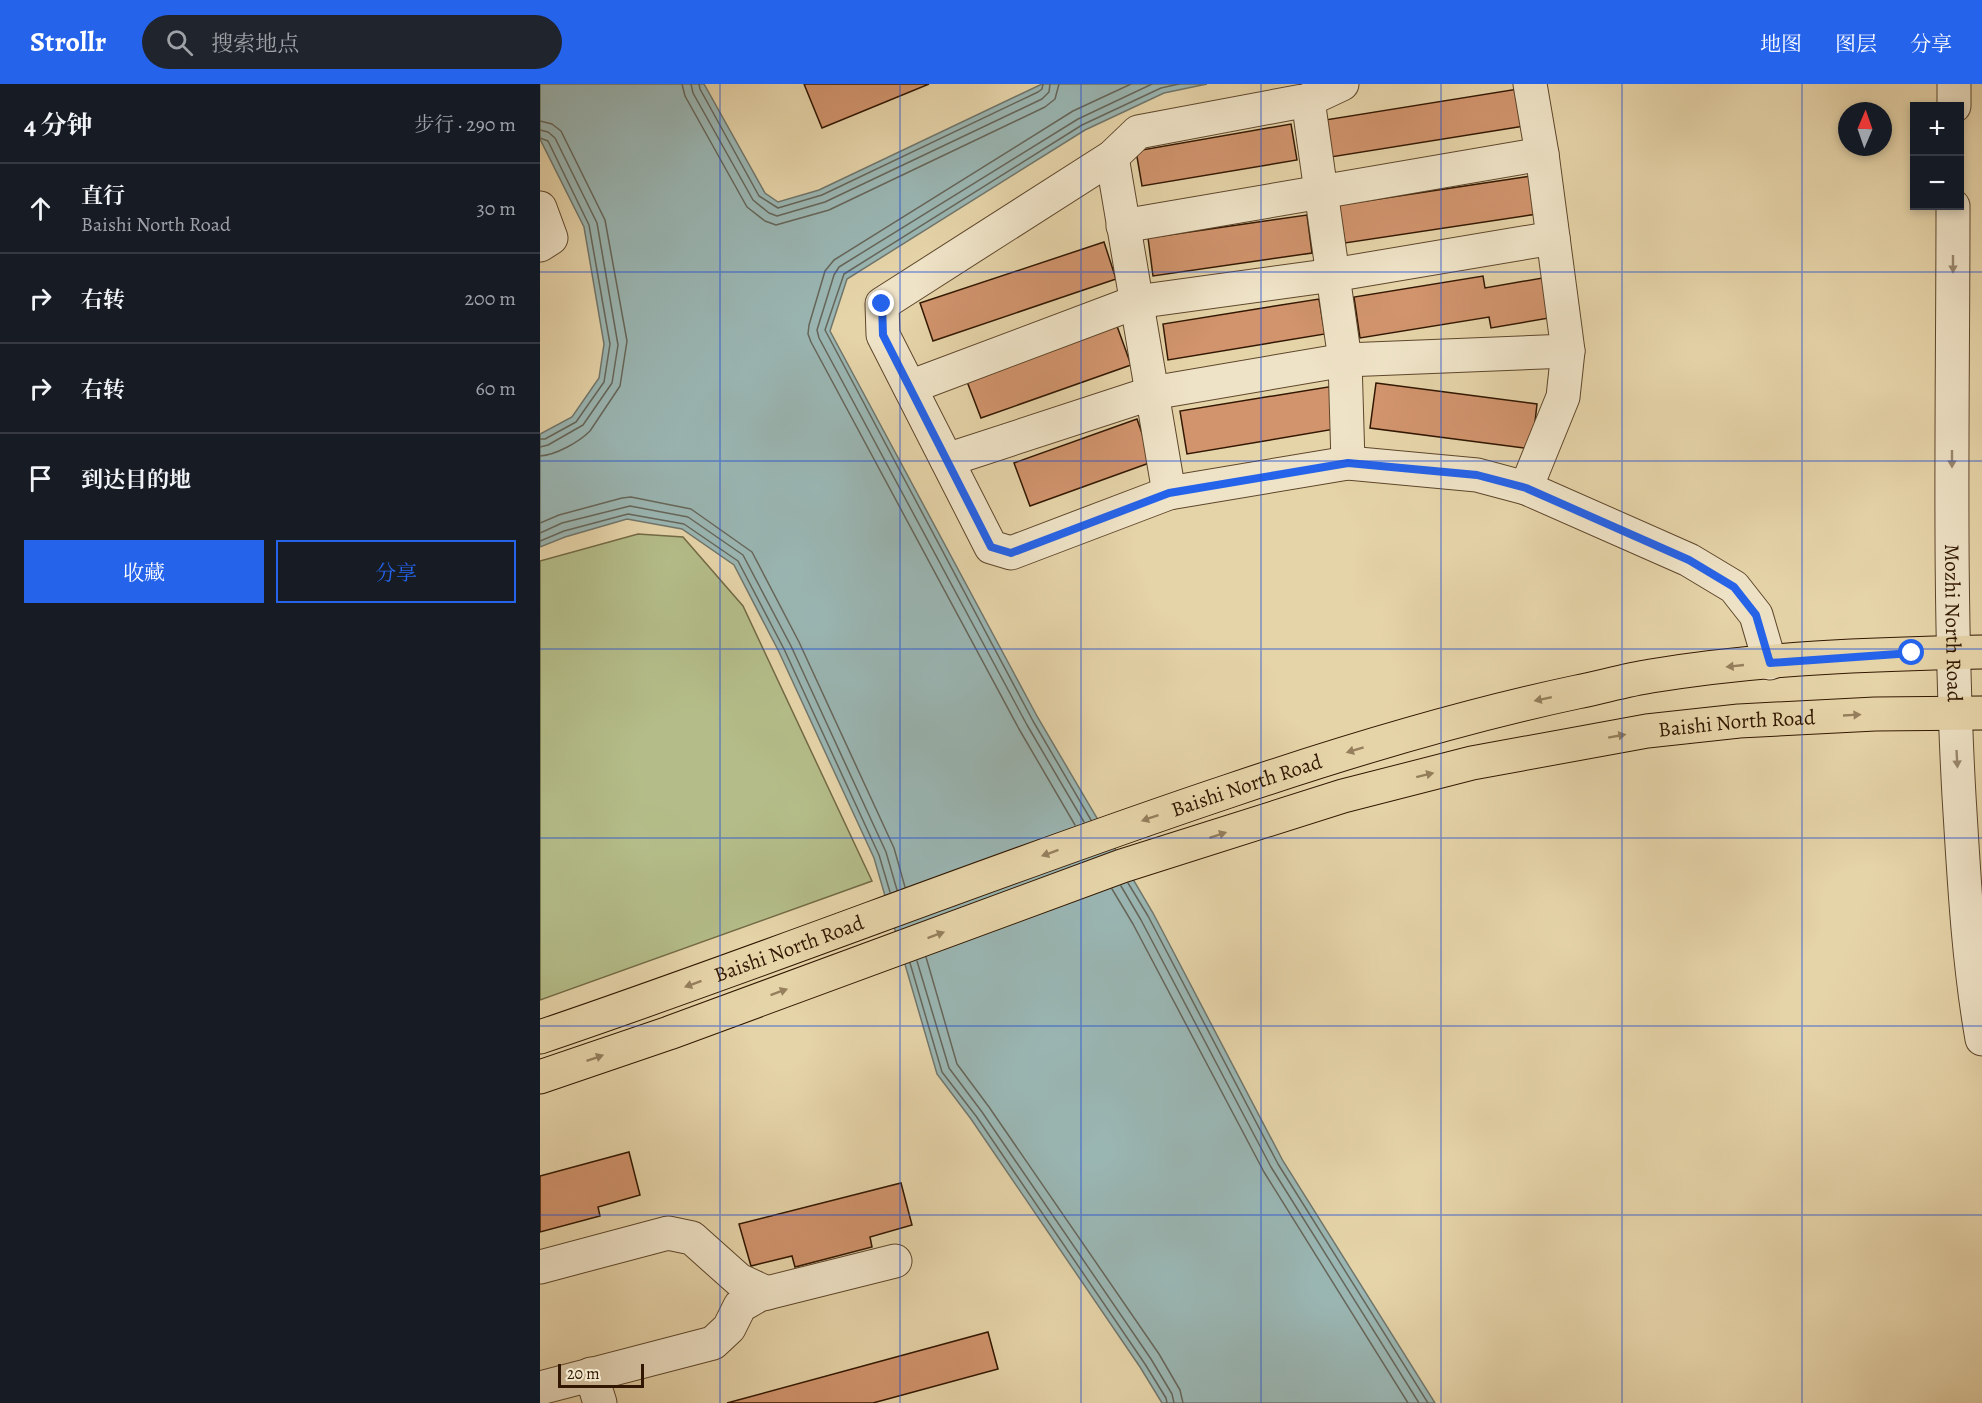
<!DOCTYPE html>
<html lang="zh">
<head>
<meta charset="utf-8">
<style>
  body { margin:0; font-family:Alegreya,"Noto Serif SC",serif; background:#20242c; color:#f1f3f6 }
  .controls { position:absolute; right:18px; top:18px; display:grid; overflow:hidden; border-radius:0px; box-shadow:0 3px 9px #0003 }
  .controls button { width:54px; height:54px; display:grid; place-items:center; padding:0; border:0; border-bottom:2px solid #363941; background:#171b24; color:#f1f3f6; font:30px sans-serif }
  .compass { position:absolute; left:1298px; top:18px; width:54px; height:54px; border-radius:50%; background:#171b24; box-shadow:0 3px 9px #0003; rotate:2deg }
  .scale { position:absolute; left:18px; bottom:15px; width:86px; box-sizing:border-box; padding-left:6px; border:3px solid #311701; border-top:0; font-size:16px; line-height:21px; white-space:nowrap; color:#311701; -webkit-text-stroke:4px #efe3c7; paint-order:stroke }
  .stop { position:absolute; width:18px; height:18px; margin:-14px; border:4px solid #2563eb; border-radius:50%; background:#fff }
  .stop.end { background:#2563eb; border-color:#fff; box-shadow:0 2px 6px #0008 }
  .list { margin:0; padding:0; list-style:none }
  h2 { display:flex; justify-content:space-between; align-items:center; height:78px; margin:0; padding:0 24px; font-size:26px }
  h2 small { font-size:20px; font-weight:400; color:#9ea1a6 }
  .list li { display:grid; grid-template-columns:39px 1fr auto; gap:18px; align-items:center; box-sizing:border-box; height:90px; padding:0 24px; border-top:2px solid #363941 }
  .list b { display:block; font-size:22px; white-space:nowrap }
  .list p { margin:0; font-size:20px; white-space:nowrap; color:#9ea1a6 }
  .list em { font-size:20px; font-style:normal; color:#9ea1a6 }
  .actions { display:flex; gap:12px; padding:18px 24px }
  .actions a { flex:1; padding:14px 0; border:2px solid #2563eb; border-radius:0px; text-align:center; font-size:21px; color:#2563eb }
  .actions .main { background:#2563eb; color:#fff }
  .icon { flex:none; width:33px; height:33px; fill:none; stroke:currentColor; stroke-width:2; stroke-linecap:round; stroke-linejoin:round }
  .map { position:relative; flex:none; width:1442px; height:1319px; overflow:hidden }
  header { display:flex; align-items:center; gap:36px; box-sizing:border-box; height:84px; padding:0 30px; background:#2563eb; color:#fff }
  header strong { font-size:28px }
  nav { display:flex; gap:33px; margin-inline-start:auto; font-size:21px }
  .search { width:420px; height:54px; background:#20242c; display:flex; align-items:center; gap:15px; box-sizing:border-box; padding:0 21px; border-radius:33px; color:#9ea1a6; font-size:22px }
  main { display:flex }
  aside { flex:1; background:#171b24 }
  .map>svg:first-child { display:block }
  .green { fill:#b4bd89; stroke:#726a45; stroke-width:1.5 }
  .water { fill:#9ab6b3; stroke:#70766c; stroke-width:1.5 }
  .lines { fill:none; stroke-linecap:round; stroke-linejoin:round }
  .shore { stroke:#66665a; stroke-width:1.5 }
  .building { fill:#d1946d; stroke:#311701; stroke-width:1.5 }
  .minor-casing { stroke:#5e462b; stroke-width:35 }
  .major-casing { stroke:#311701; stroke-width:35 }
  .minor { stroke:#efe3c7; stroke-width:33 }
  .major { stroke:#e6d4a9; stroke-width:33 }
  .oneway { fill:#9a876e }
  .oneway2 { fill:#957f5d }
  .route { stroke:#2563eb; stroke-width:8 }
  .grid { fill:none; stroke:#1d4ed8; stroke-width:1.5; stroke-opacity:0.55 }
  .labels { text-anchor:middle; stroke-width:4.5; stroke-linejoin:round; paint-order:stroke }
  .street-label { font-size:21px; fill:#311701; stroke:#efe3c7 }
</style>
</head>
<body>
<header>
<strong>Strollr</strong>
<div class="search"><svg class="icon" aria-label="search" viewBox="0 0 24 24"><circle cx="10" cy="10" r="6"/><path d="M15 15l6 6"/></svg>搜索地点</div>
<nav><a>地图</a><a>图层</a><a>分享</a></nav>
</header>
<main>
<aside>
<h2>4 分钟<small>步行 · 290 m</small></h2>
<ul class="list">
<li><svg class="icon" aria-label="ahead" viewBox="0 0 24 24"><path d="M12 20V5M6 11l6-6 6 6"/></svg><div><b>直行</b><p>Baishi North Road</p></div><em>30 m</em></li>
<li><svg class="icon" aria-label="right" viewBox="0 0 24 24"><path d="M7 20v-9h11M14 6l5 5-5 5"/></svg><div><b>右转</b></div><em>200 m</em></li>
<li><svg class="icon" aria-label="right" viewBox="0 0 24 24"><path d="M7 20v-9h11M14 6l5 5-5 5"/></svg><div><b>右转</b></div><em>60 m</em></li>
<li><svg class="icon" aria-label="arrive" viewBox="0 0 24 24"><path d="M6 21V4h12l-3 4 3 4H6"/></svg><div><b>到达目的地</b></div></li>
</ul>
<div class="actions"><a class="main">收藏</a><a>分享</a></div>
</aside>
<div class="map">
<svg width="1442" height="1319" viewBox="0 0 1442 1319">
  <rect width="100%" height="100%" fill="#e6d4a9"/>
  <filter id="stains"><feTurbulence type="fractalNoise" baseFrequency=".00333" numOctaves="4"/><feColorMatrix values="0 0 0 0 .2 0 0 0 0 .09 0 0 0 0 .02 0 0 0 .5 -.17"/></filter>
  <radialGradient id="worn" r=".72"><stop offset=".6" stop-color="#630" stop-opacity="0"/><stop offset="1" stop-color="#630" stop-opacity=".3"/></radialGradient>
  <path class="green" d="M98,450L143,453L203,522L332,797L0,916V477Z"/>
  <path class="water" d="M0,0H164L225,109L238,118L279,106L502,0H667L624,9L545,46L307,195L290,247L498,634L613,829L743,1077L895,1319H622L600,1283L431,1035L397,990L334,774L239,568L194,481L142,445L87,435L25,453L0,463V350L32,333L59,294L64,260L44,143L0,55Z"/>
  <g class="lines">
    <path class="shore" d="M142,0L145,12L207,123L225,137L236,141L289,126L505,23L515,15L519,0
      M151,0L153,9L213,116L229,129L237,132L285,118L502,15L509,8L510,0
      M159,0L160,5L219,112L238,124L282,111L498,8L502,5L503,0
      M0,37L12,40L21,47L65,136L87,257L80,302L50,347C39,358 16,371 0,372
      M0,46L8,48L15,54L57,139L78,261L72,299L43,341L8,361L0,363
      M0,54L8,57L49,141L70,260L64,298L36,338L5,355H0
      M0,439L19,431L82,414L91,413L151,425L212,468L259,558L354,764L365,803
      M0,449L22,439L90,422L148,433L203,471L251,562L346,768L357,806
      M0,457L24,447L88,430L144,440L198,477L244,565L339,771L350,808
      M551,736L493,637L285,246L304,190L542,41L621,4L639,0
      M544,738L487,641L279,254L277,246L294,191L299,183L538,35L612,0
      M535,741L479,645L271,258L268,250L269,241L285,187L294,176L533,27L591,0
      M588,799L608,832L738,1080L888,1319
      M581,802L601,836L731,1083L879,1319
      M572,805L593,840L724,1088L868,1319
      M386,873L417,980L449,1023L619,1270L640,1306L643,1319
      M377,877L409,984L442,1028L611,1275L632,1310L634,1319
      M370,879L402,988L436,1032L605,1280L626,1314L627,1319"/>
  </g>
  <path class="building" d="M264,0H389L282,44Z
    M984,4L990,41L791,73L785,36Z
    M751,40L757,76L602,102L596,67Z
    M991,92L997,130L805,159L799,121Z
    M767,131L772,169L613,192L608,154Z
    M564,158L576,195L393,257L380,219Z
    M943,192L945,204L1008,193L1015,233L951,244L949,233L820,254L814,213Z
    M779,215L785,250L628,276L623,240Z
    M577,242L591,281L441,334L426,295Z
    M836,299L997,320L992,365L830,344Z
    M794,302L801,344L647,370L640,327Z
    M597,335L612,378L490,422L474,379Z
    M89,1068L100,1111L58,1123L60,1132L0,1148V1092Z
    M361,1099L372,1141L330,1153L332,1163L255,1183L252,1172L211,1182L199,1140Z
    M448,1248L458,1285L333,1319H187Z"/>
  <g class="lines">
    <defs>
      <g id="minor">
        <path d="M802,0L768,16L598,48L572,73L342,220L343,251L451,463L471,469L629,409L808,379L937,391L986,404L1149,476L1194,503L1216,531L1230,579"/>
        <path d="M768,16L805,276L808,379"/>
        <path d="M1414,22V0"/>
        <path d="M572,73L629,409"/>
        <path id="s1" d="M1413,122C1413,318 1408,515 1419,712C1424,793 1428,875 1442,955"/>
        <path d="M0,124L11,154L0,161"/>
        <path d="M583,142L1002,70"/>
        <path d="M370,303L596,218L793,191L1013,154"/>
        <path d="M407,376L612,309L805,276L1028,267"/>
        <path d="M986,404L1023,313L1028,267L1002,70L990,0"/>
        <path d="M0,1183L128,1149L152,1154L199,1196L227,1209"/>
        <path d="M51,1290L60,1319"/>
        <path d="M0,1304L173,1259L189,1244L200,1222L219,1211L355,1177"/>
      </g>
      <g id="major">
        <path id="s2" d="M0,953C231,875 458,784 689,707C804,668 919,633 1037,608C1062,603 1086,596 1111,592C1220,574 1332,570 1442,568"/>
        <path id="s3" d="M0,993L129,949L582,782L803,712L932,679L1107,647L1199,637L1335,630L1442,629"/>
      </g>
    </defs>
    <use href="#minor" class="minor-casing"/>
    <use href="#major" class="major-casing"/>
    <use href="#minor" class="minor"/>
    <use href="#major" class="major"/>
  </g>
  <defs><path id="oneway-solid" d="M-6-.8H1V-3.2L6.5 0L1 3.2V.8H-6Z" transform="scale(1.5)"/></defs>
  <g class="oneway">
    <use href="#oneway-solid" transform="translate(1413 180) rotate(90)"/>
    <use href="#oneway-solid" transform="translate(1412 375) rotate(90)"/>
    <use href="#oneway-solid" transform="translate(1417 675) rotate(87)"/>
  </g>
  <g class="oneway2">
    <use href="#oneway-solid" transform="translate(1195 582) rotate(174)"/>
    <use href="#oneway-solid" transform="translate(1003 615) rotate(168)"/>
    <use href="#oneway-solid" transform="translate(1312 631) rotate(-3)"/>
    <use href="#oneway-solid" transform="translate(1077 652) rotate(-10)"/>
    <use href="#oneway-solid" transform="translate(815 666) rotate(163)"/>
    <use href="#oneway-solid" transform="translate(885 691) rotate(-14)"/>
    <use href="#oneway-solid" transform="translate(610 734) rotate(161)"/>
    <use href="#oneway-solid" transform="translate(678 751) rotate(-18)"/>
    <use href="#oneway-solid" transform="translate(510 769) rotate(160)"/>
    <use href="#oneway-solid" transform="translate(396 851) rotate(-20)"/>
    <use href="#oneway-solid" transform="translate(153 900) rotate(160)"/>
    <use href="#oneway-solid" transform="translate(239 908) rotate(-20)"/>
    <use href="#oneway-solid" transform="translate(55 974) rotate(-19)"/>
  </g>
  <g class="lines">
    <path class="route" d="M342,220L343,251L451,463L471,469L629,409L808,379L937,391L986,404L1149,476L1194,503L1216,531L1230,579L1372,569"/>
  </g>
  <path class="grid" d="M180,0V1319M360,0V1319M541,0V1319M721,0V1319M901,0V1319M1082,0V1319M1262,0V1319M0,188H1442M0,377H1442M0,565H1442M0,754H1442M0,942H1442M0,1131H1442"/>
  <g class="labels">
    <g class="street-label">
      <text dy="7" stroke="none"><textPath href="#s1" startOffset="417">Mozhi North Road</textPath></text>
      <text dy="7" stroke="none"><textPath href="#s3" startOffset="1252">Baishi North Road</textPath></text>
      <text dy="7" stroke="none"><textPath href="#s2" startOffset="750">Baishi North Road</textPath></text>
      <text dy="7" stroke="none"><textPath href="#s2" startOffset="264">Baishi North Road</textPath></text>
    </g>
  </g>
  <rect width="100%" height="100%" filter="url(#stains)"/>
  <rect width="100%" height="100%" fill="url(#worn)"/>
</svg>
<div class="controls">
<button>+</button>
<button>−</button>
</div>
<svg class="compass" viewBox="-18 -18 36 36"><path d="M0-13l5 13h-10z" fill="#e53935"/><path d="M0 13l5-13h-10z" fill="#9ea1a6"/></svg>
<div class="scale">20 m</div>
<div class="stop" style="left:1372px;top:569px"></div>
<div class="stop end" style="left:342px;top:220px"></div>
</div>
</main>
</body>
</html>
